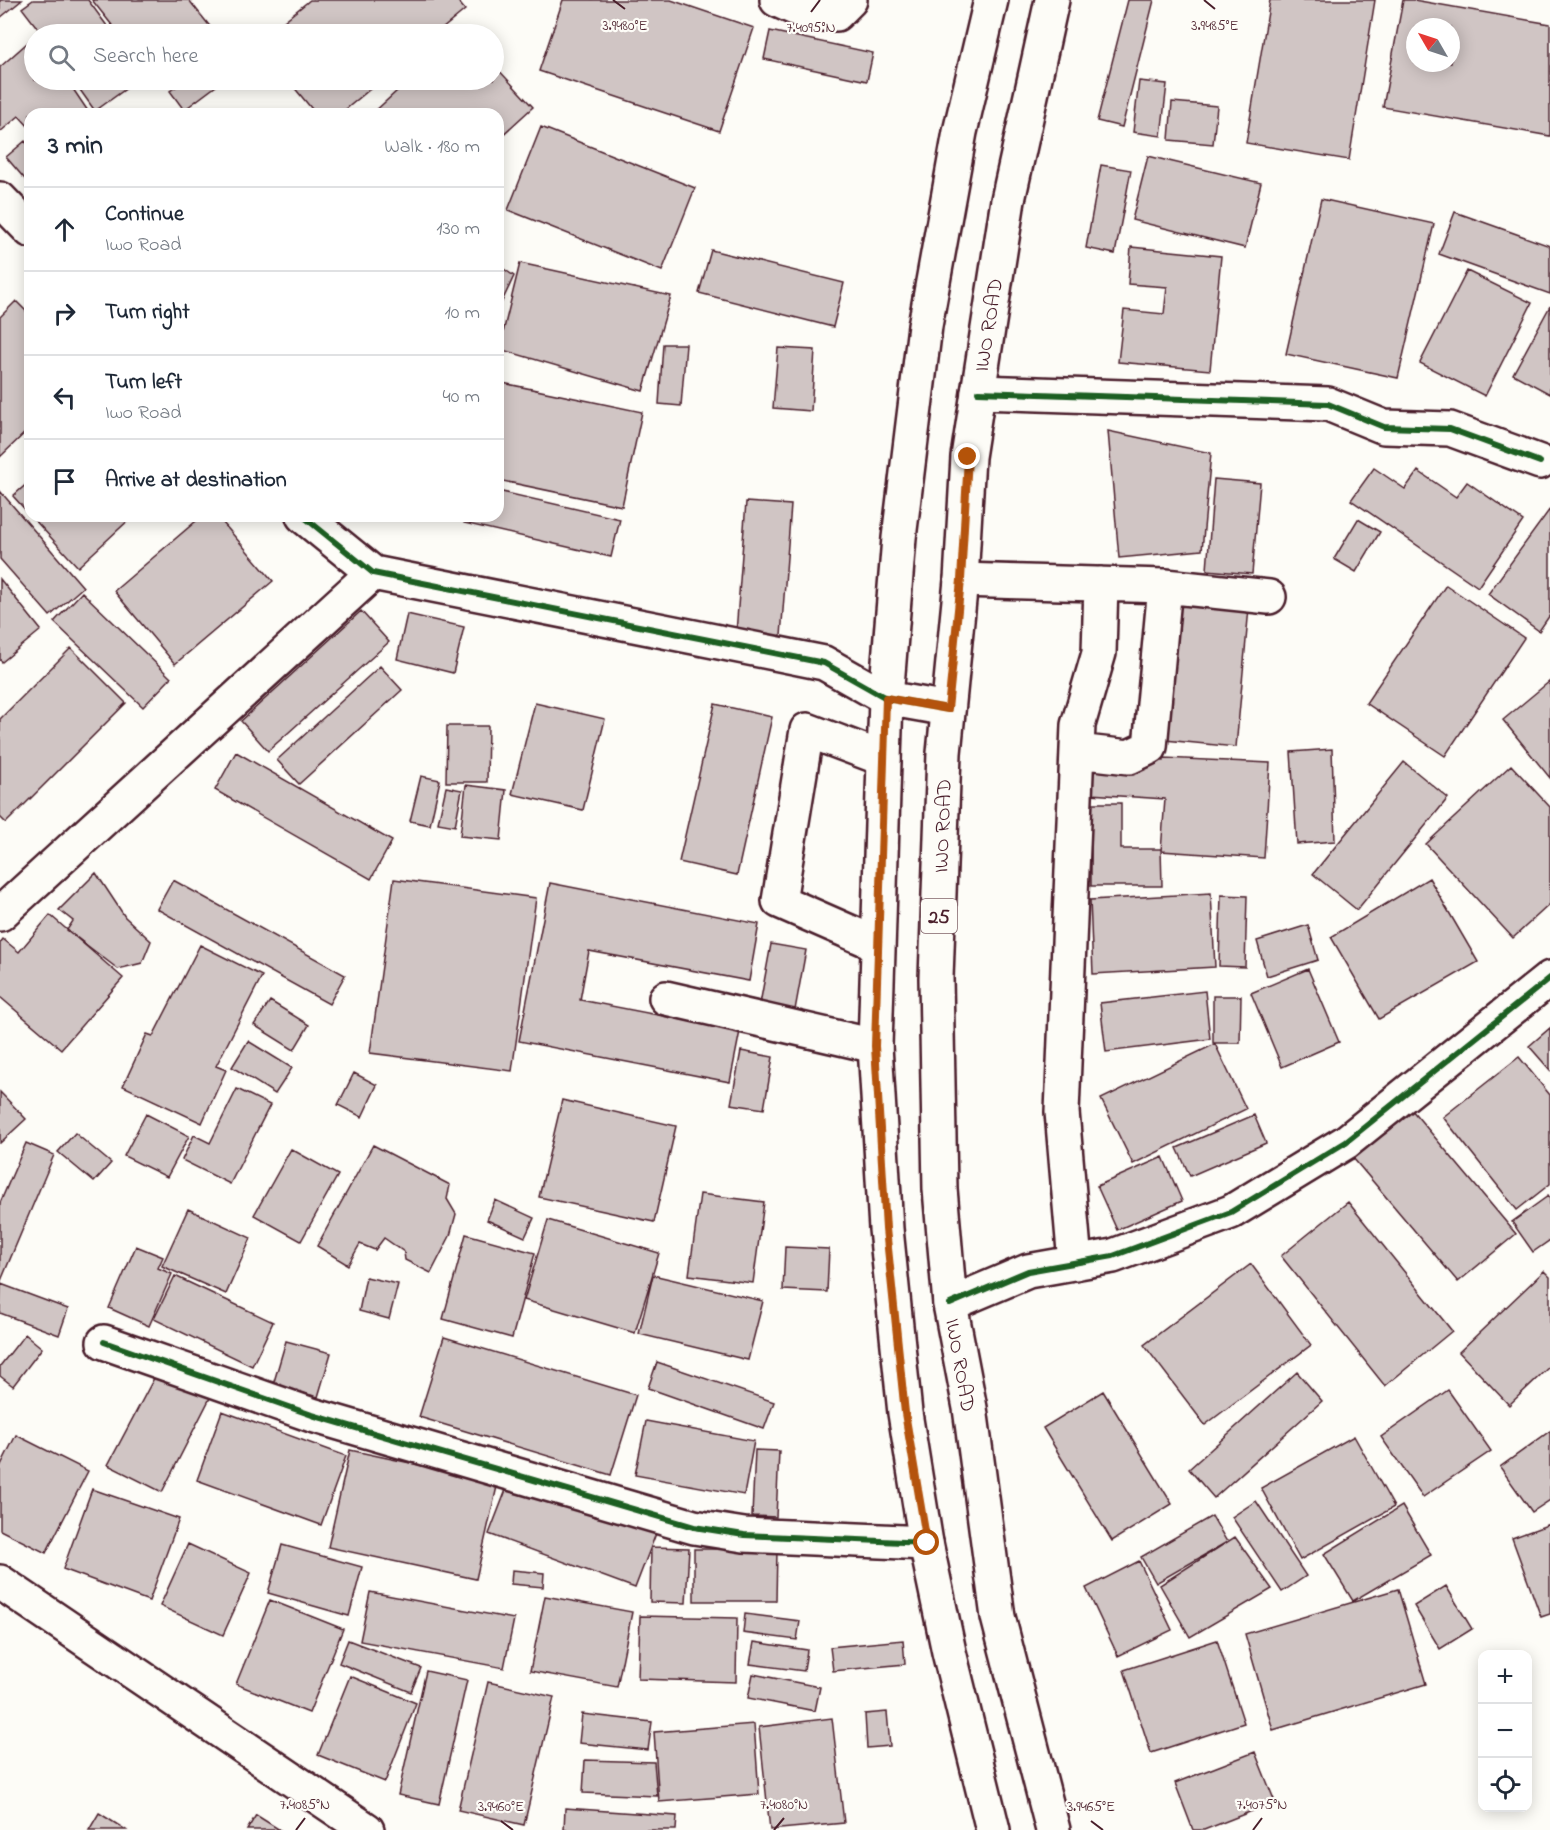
<!DOCTYPE html>
<html lang="en">
<head>
<meta charset="utf-8">
<style>
  body { margin:0; font-family:"Indie Flower",sans-serif; background:#f2f2f3; color:#1f2937 }
  .controls { position:absolute; right:18px; bottom:18px; display:grid; overflow:hidden; border-radius:12px; box-shadow:0 3px 15px #0003 }
  .controls button { width:54px; height:54px; display:grid; place-items:center; padding:0; border:0; border-bottom:2px solid #e0e1e3; background:#fff; color:#1f2937; font:30px sans-serif }
  .compass { position:absolute; left:1406px; top:18px; width:54px; height:54px; border-radius:50%; background:#fff; box-shadow:0 3px 15px #0003; rotate:309deg }
  .stop { position:absolute; width:18px; height:18px; margin:-14px; border:4px solid #b45309; border-radius:50%; background:#fff }
  .stop.end { background:#b45309; border-color:#fff; box-shadow:0 2px 6px #0008 }
  .list { margin:0; padding:0; list-style:none }
  h2 { display:flex; justify-content:space-between; align-items:center; height:78px; margin:0; padding:0 24px; font-size:26px }
  h2 small { font-size:20px; font-weight:400; color:#747a83 }
  .list li { display:grid; grid-template-columns:39px 1fr auto; gap:18px; align-items:center; box-sizing:border-box; height:84px; padding:0 24px; border-top:2px solid #e0e1e3 }
  .list b { display:block; font-size:22px; white-space:nowrap }
  .list p { margin:0; font-size:20px; white-space:nowrap; color:#747a83 }
  .list em { font-size:20px; font-style:normal; color:#747a83 }
  .icon { flex:none; width:33px; height:33px; fill:none; stroke:currentColor; stroke-width:2; stroke-linecap:round; stroke-linejoin:round }
  .map { position:relative; flex:none; width:1550px; height:1830px; overflow:hidden }
  .search { position:absolute; background:#fff; box-shadow:0 3px 15px #0003; left:24px; top:24px; width:480px; height:66px; display:flex; align-items:center; gap:15px; box-sizing:border-box; padding:0 21px; border-radius:33px; color:#747a83; font-size:22px }
  .panel { position:absolute; background:#fff; box-shadow:0 3px 15px #0003; left:24px; top:108px; width:480px; height:414px; border-radius:18px }
  .map>svg:first-child { display:block }
  .building { fill:#d0c5c4; stroke:#4a1f2b; stroke-width:1.5; fill-rule:evenodd }
  .lines { fill:none; stroke-linecap:round; stroke-linejoin:round }
  .minor-casing { stroke:#4a1f2b; stroke-width:38 }
  .major-casing { stroke:#4a1f2b; stroke-width:38 }
  .minor { stroke:#fdfcf7; stroke-width:33 }
  .major { stroke:#fdfcf7; stroke-width:33 }
  .cycleway-casing { stroke:#fdfcf7; stroke-width:10 }
  .cycleway { stroke:#1b5e20; stroke-width:6 }
  .route { stroke:#b45309; stroke-width:8 }
  .ticks { fill:none; stroke:#4a1f2b; stroke-width:2 }
  .labels { text-anchor:middle; stroke-width:4.5; stroke-linejoin:round; paint-order:stroke }
  .shield { fill:#fdfcf7; stroke:#806168; stroke-width:1.5 }
  .shield-label { font-size:20px; font-weight:bold; fill:#4a1f2b }
  .street-label { font-size:21px; fill:#4a1f2b; stroke:#fdfcf7 }
  .ticks-label { font-size:15px; text-anchor:middle; fill:#4a1f2b; stroke:#fdfcf7; stroke-width:4.5; stroke-linejoin:round; paint-order:stroke }
</style>
</head>
<body>
<div class="map">
<svg width="1550" height="1830" viewBox="0 0 1550 1830">
  <rect width="100%" height="100%" fill="#fdfcf7"/>
  <filter id="ink" filterUnits="userSpaceOnUse"><feTurbulence type="fractalNoise" baseFrequency=".0167" numOctaves="2"/><feDisplacementMap in="SourceGraphic" scale="12" xChannelSelector="R" yChannelSelector="G"/><feConvolveMatrix kernelMatrix="1 2 1 2 8 2 1 2 1" color-interpolation-filters="sRGB"/></filter>
  <g filter="url(#ink)">
    <path class="building" d="M0,0H22L0,18Z
      M33,0H88L113,34H42L22,8Z
      M92,0H189L216,34H119Z
      M310,0H457L465,10L436,34H268Z
      M563,0H671L754,28L719,131L539,71Z
      M1128,0H1154L1122,127L1097,121Z
      M1270,0H1375L1349,160L1246,143Z
      M1403,0H1414L1550,24V136L1383,107ZM1415,27H1451V63H1415Z
      M770,31L873,53L867,81L764,59Z
      M34,37V80H67L90,114H30V128L19,116L0,132V67Z
      M494,65L533,107L498,139V114H372L409,80H494Z
      M73,80H138L95,111Z
      M186,80H224L184,110L170,91Z
      M288,80H381L340,114H316Z
      M1139,81L1167,84L1161,136L1133,132Z
      M1172,102L1217,106L1213,144L1169,140Z
      M541,127L695,188L662,271L508,210Z
      M25,141L30,147V185L6,157Z
      M1148,156L1261,183L1245,248L1132,220Z
      M1101,165L1131,170L1115,254L1086,248Z
      M1321,199L1434,224L1398,378L1286,354Z
      M1455,212L1550,246V294L1439,254Z
      M1131,247L1221,256L1210,370L1118,362L1124,310L1164,314L1167,287L1128,284Z
      M711,250L844,283L833,327L699,293Z
      M520,263L671,296L643,391L499,349Z
      M498,265L514,276L498,310Z
      M1467,271L1532,303L1485,396L1420,363Z
      M16,301L30,315V428L0,457V317Z
      M1550,306V394L1513,374Z
      M663,344H686L681,406L659,404Z
      M778,348L815,350L811,411L773,408Z
      M498,382L642,412L622,506L498,480Z
      M1108,431L1211,453L1202,550L1119,558Z
      M1374,468L1405,489L1418,471L1456,497L1467,482L1523,521L1478,587L1351,500Z
      M1214,479L1260,483L1252,574L1207,570Z
      M30,481V515L13,496Z
      M0,491L83,587L50,616L0,559Z
      M498,491L620,519L611,557L464,523L465,516H498Z
      M746,502L791,505L781,636L736,633Z
      M1550,509V615L1539,631L1488,594Z
      M31,516H133L78,567Z
      M202,516H217L273,581L175,664L114,591Z
      M1358,519L1380,532L1356,572L1334,559Z
      M0,579L41,630L2,662L0,660Z
      M1446,585L1524,638L1445,756L1366,703Z
      M82,592L171,678L143,707L54,622Z
      M1169,601L1249,608L1236,747L1155,739Z
      M361,611L389,642L268,751L241,721Z
      M407,614L464,627L453,673L397,659Z
      M71,648L126,703L6,823L0,817V719Z
      M380,666L402,690L299,784L277,760Z
      M1550,681V778L1503,720Z
      M535,703L605,719L583,810L512,794Z
      M715,704L772,717L737,875L679,862Z
      M447,726H488L487,782H446Z
      M1332,749L1335,841L1297,844L1291,752Z
      M236,752L392,841L371,879L215,790Z
      M1093,757L1164,761V758L1270,763L1264,858L1161,851L1165,799L1090,794Z
      M1404,762L1448,798L1357,910L1313,874Z
      M1511,765L1550,807V904L1513,938L1426,844Z
      M421,776L440,780L430,825L410,821Z
      M466,785L506,790L501,840L460,836Z
      M446,787L462,790L455,826L438,823Z
      M1091,803H1121V849H1161L1162,886H1091Z
      M96,873L125,917L151,941L142,963L118,969L67,930L73,921L59,910Z
      M1429,878L1478,962L1379,1019L1331,937Z
      M394,879L536,898L512,1071L370,1053Z
      M173,880L345,975L329,1004L157,909Z
      M550,883L759,924L749,981L589,951L580,1000L740,1031L730,1082L519,1041Z
      M1211,893L1215,967L1093,974L1090,900Z
      M1221,895L1247,896L1245,967L1219,966Z
      M50,915L123,978L61,1049L0,997V943L3,939L19,952Z
      M1308,925L1318,960L1267,976L1257,941Z
      M771,944L806,950L795,1010L760,1004Z
      M200,945L262,976L216,1066L226,1070L202,1123L123,1086L147,1034L153,1036Z
      M1308,969L1339,1042L1282,1067L1251,993Z
      M1205,991L1210,1039L1106,1052L1100,1003Z
      M1213,996H1241L1240,1043H1213Z
      M270,1001L309,1025L294,1050L254,1025Z
      M1550,1028V1070L1529,1046Z
      M248,1041L292,1068L275,1094L232,1067Z
      M1215,1044L1246,1109L1133,1164L1101,1099Z
      M741,1051L773,1057L764,1109L731,1104Z
      M1519,1057L1550,1095V1184L1517,1210L1443,1117Z
      M354,1073L377,1085L362,1117L338,1105Z
      M237,1089L270,1105L230,1184L182,1160L194,1135L210,1143Z
      M0,1092L26,1119L0,1143Z
      M562,1100L676,1126L654,1222L539,1197Z
      M1411,1109L1516,1234L1458,1282L1353,1158Z
      M146,1114L189,1136L167,1177L124,1156Z
      M1254,1115L1266,1143L1190,1176L1177,1148Z
      M75,1133L111,1163L94,1182L58,1152Z
      M26,1143L54,1155L0,1283V1203Z
      M373,1145L450,1185L447,1199L456,1214L450,1236L431,1273L405,1260L404,1252L384,1238L375,1250L360,1244L348,1265L317,1246Z
      M291,1149L338,1175L301,1241L254,1215Z
      M1163,1157L1182,1201L1117,1230L1097,1186Z
      M700,1194L764,1202L753,1283L689,1275Z
      M1548,1196L1550,1199V1240L1533,1252L1512,1222Z
      M495,1200L534,1218L525,1237L487,1220Z
      M1348,1202L1452,1331L1385,1386L1281,1256Z
      M188,1209L251,1238L226,1294L162,1266Z
      M548,1220L659,1253L635,1333L524,1300Z
      M466,1234L535,1253L512,1338L443,1319Z
      M136,1246L163,1257L158,1268L172,1274L149,1326L109,1308Z
      M785,1247L829,1249L827,1292L783,1290Z
      M1251,1264L1311,1345L1205,1425L1144,1345Z
      M1544,1271L1550,1277V1366L1509,1405L1459,1352Z
      M653,1275L763,1301L748,1360L639,1334Z
      M175,1276L273,1322L252,1366L154,1319Z
      M366,1277L398,1284L389,1319L359,1311Z
      M1,1284L68,1309L59,1335L0,1313Z
      M25,1334L42,1348L13,1386L0,1376V1366Z
      M444,1337L636,1395L611,1475L419,1417Z
      M286,1341L331,1353L318,1397L273,1385Z
      M657,1362L774,1402L764,1429L648,1388Z
      M162,1363L214,1390L162,1492L108,1465Z
      M1297,1372L1322,1401L1214,1498L1189,1469Z
      M1448,1390L1491,1451L1423,1497L1381,1437Z
      M1103,1391L1172,1504L1112,1541L1043,1428Z
      M222,1411L346,1456L321,1525L197,1480Z
      M646,1421L754,1441L744,1495L635,1475Z
      M1550,1431V1500L1532,1512L1500,1467Z
      M16,1435L88,1471L46,1553L0,1530V1467Z
      M1354,1436L1394,1507L1300,1560L1261,1488Z
      M350,1450L498,1482L476,1579L328,1547Z
      M755,1450L779,1451L776,1517L752,1516Z
      M511,1477L657,1531L635,1588L489,1534Z
      M92,1489L179,1519L149,1601L63,1569Z
      M1256,1501L1306,1576L1282,1592L1232,1517Z
      M1402,1506L1431,1555L1353,1601L1324,1554Z
      M1212,1516L1227,1542L1156,1583L1141,1557Z
      M1550,1524V1614L1541,1617L1512,1538Z
      M1235,1537L1272,1589L1190,1637L1160,1585Z
      M188,1544L251,1573L223,1635L160,1606Z
      M282,1545L362,1567L349,1616L268,1593Z
      M651,1547L689,1548L686,1603L650,1602Z
      M694,1549H777L776,1601H694Z
      M1139,1561L1172,1630L1118,1656L1086,1588Z
      M512,1570L544,1573L543,1587L511,1584Z
      M1446,1586L1472,1629L1440,1649L1414,1606Z
      M1398,1589L1426,1684L1273,1730L1245,1634Z
      M370,1592L514,1619L504,1668L360,1641Z
      M545,1596L632,1612L617,1687L530,1671Z
      M270,1600L343,1629L309,1713L236,1684Z
      M745,1614L800,1621L797,1640L743,1633Z
      M640,1616L737,1618L736,1682L638,1679Z
      M348,1640L421,1668L411,1692L339,1663Z
      M903,1640L905,1664L833,1671L830,1647Z
      M1217,1640L1244,1723L1151,1753L1124,1670Z
      M754,1642L807,1650L804,1671L750,1664Z
      M426,1671L467,1680L439,1804L398,1795Z
      M753,1674L820,1687L815,1711L748,1698Z
      M350,1676L416,1703L385,1782L318,1755Z
      M488,1682L554,1697L524,1825L458,1810Z
      M887,1712L890,1746L867,1748L865,1714Z
      M582,1714L652,1722L648,1750L579,1743Z
      M832,1718L844,1823L770,1830L759,1727Z
      M754,1724L759,1794L659,1802L654,1732Z
      M1255,1752L1275,1802L1204,1830H1193L1175,1783Z
      M585,1760L654,1762L657,1796L583,1793Z
      M565,1808L677,1816L676,1830H564Z
      M99,1813L126,1830H89Z
      M256,1815L280,1830H247Z"/>
    <g class="lines">
      <defs>
        <path id="minor" d="M777,0L808,14H836L850,0
          M0,199L30,230
          M978,392L1328,404L1384,427L1450,429L1540,462
          M303,516L373,573L824,663L886,698L948,709
          M961,580L1165,586L1269,597
          M1077,751L1129,757L1150,747L1165,586
          M0,914L373,573
          M877,944L779,901L807,730L884,759
          M666,998L875,1046
          M1075,1263L1062,1112L1078,725L1099,653L1101,584
          M950,1304L1028,1271L1113,1256L1231,1212L1346,1142L1550,978
          M104,1342L312,1415L694,1527L744,1535L926,1543
          M0,1582L367,1830"/>
        <path id="major" d="M991,0L960,132L925,326L899,538L886,698L875,1046L886,1229L905,1413L926,1543L949,1652L993,1830
          M1052,0L1008,200L968,457L961,580L944,753L936,978L940,1189L950,1304L970,1408L998,1617L1053,1830"/>
      </defs>
      <use href="#minor" class="minor-casing"/>
      <use href="#major" class="major-casing"/>
      <use href="#minor" class="minor"/>
      <use href="#major" class="major"/>
      <defs>
        <path id="cycleway" d="M978,392L1328,404L1384,427L1450,429L1540,462
          M303,516L373,573L824,663L886,698L948,709
          M950,1304L1028,1271L1113,1256L1231,1212L1346,1142L1550,978
          M104,1342L312,1415L694,1527L744,1535L926,1543"/>
      </defs>
      <use href="#cycleway" class="cycleway-casing"/>
      <use href="#cycleway" class="cycleway"/>
    </g>
  </g>
  <g class="lines" filter="url(#ink)">
    <path class="route" d="M927,1543L905,1413L886,1229L875,1046L886,698L948,709L961,580L968,457"/>
  </g>
  <path class="ticks" d="M613,0L625,9M1204,0L1215,9M811,12L820,0M501,1821L513,1830M1091,1821L1103,1830M296,1830L305,1818M774,1830L784,1818M1253,1830L1262,1818"/>
  <g class="labels">
    <rect class="shield" x="921" y="899" width="36" height="34" rx="4.5"/>
    <g class="shield-label">
      <text x="939" y="923">25</text>
    </g>
    <g class="street-label">
      <text transform="translate(988 325) rotate(-81)" y="7">IWO ROAD</text>
      <text transform="translate(942 826) rotate(-88)" y="7">IWO ROAD</text>
      <text transform="translate(961 1365) rotate(80)" y="7">IWO ROAD</text>
    </g>
  </g>
  <g class="ticks-label">
    <text x="625" y="30">3.9480°E</text>
    <text x="1215" y="30">3.9485°E</text>
    <text x="811" y="32">7.4095°N</text>
    <text x="305" y="1809">7.4085°N</text>
    <text x="784" y="1809">7.4080°N</text>
    <text x="1262" y="1809">7.4075°N</text>
    <text x="501" y="1811">3.9460°E</text>
    <text x="1091" y="1811">3.9465°E</text>
  </g>
</svg>
<div class="controls">
<button>+</button>
<button>−</button>
<button><svg class="icon" aria-label="locate" viewBox="0 0 24 24"><circle cx="12" cy="12" r="6"/><path d="M12 2v4M12 18v4M2 12h4M18 12h4"/></svg></button>
</div>
<svg class="compass" viewBox="-18 -18 36 36"><path d="M0-13l5 13h-10z" fill="#e53935"/><path d="M0 13l5-13h-10z" fill="#747a83"/></svg>
<div class="stop" style="left:927px;top:1543px"></div>
<div class="stop end" style="left:968px;top:457px"></div>
<div class="search"><svg class="icon" aria-label="search" viewBox="0 0 24 24"><circle cx="10" cy="10" r="6"/><path d="M15 15l6 6"/></svg>Search here</div>
<section class="panel">
<h2>3 min<small>Walk · 180 m</small></h2>
<ul class="list">
<li><svg class="icon" aria-label="ahead" viewBox="0 0 24 24"><path d="M12 20V5M6 11l6-6 6 6"/></svg><div><b>Continue</b><p>Iwo Road</p></div><em>130 m</em></li>
<li><svg class="icon" aria-label="right" viewBox="0 0 24 24"><path d="M7 20v-9h11M14 6l5 5-5 5"/></svg><div><b>Turn right</b></div><em>10 m</em></li>
<li><svg class="icon" aria-label="left" viewBox="0 0 24 24"><path d="M17 20v-9H6M10 6l-5 5 5 5"/></svg><div><b>Turn left</b><p>Iwo Road</p></div><em>40 m</em></li>
<li><svg class="icon" aria-label="arrive" viewBox="0 0 24 24"><path d="M6 21V4h12l-3 4 3 4H6"/></svg><div><b>Arrive at destination</b></div></li>
</ul>
</section>
</div>
</body>
</html>
